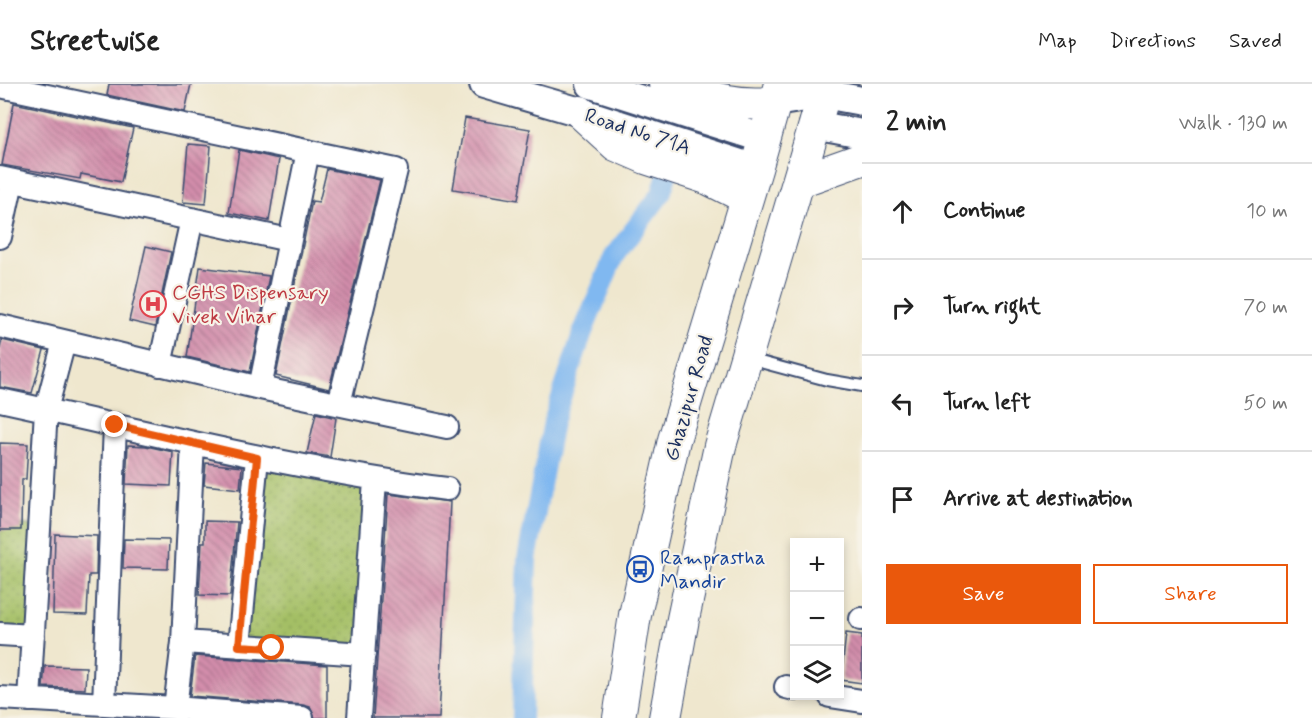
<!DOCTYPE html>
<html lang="en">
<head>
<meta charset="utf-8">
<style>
  body { margin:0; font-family:Mynerve,sans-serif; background:#f2f2f2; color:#222 }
  .controls { position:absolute; right:18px; bottom:18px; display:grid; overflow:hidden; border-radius:0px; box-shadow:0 3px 9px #0003 }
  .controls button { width:54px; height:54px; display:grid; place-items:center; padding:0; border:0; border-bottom:2px solid #e0e0e0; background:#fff; color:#222; font:30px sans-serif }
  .stop { position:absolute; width:18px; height:18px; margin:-14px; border:4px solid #ea580c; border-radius:50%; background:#fff }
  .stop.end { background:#ea580c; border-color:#fff; box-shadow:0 2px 6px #0008 }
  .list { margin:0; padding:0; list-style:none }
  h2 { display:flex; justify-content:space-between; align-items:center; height:78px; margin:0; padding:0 24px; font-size:26px }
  h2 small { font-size:20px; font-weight:400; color:#767676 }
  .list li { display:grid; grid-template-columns:39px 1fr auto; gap:18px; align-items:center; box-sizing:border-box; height:96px; padding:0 24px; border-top:2px solid #e0e0e0 }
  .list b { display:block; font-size:22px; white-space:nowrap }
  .list em { font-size:20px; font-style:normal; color:#767676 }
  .actions { display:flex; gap:12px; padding:18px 24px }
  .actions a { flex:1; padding:14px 0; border:2px solid #ea580c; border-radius:0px; text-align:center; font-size:21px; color:#ea580c }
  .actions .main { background:#ea580c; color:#fff }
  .icon { flex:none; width:33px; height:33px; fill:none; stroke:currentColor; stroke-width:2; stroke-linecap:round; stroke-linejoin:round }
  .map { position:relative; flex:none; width:862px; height:634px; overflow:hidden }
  header { display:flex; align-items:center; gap:36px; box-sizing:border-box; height:84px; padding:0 30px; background:#fff; border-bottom:2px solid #e0e0e0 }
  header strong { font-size:28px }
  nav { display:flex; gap:33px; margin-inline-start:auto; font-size:21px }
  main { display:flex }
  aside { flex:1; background:#fff }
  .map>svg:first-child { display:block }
  .green { fill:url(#green-dots); stroke:#607762; stroke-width:1.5 }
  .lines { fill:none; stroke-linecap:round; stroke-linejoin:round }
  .canal { stroke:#80b8f0; stroke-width:20 }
  .building { fill:url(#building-back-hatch) }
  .service-casing { stroke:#3b4b6f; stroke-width:14 }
  .minor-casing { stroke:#3b4b6f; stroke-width:26 }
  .tertiary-casing { stroke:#3b4b6f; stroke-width:32 }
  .secondary-casing { stroke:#3b4b6f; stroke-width:34 }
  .service { stroke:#fff; stroke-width:10 }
  .minor { stroke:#fff; stroke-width:22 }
  .tertiary { stroke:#fff; stroke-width:28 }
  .secondary { stroke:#fff; stroke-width:32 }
  .route { stroke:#ea580c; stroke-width:8 }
  .labels { text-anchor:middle; stroke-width:4.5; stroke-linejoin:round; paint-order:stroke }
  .street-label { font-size:21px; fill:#1b2f5e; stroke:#f7f3e8 }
  .health-label { font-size:21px; fill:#be3a42; stroke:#f7f3e8; text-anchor:start }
  .transit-label { font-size:21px; fill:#164399; stroke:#f7f3e8; text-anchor:start }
</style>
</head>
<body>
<header>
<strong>Streetwise</strong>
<nav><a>Map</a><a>Directions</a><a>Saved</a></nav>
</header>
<main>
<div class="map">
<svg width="862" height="634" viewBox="0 0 862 634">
  <defs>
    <pattern id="green-dots" width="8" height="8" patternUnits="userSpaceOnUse" patternTransform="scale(1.5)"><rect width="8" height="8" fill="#a4bf65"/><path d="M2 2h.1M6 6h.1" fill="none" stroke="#859c56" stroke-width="1.8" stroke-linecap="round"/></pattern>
    <pattern id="building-back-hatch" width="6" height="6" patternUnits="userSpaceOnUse" patternTransform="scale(1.5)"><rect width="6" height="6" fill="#d38dab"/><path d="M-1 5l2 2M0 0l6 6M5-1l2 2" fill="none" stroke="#aa748e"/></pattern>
  </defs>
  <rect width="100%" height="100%" fill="#f7f3e8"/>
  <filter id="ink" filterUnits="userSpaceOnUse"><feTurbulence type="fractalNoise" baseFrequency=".0167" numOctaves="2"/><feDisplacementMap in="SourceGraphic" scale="12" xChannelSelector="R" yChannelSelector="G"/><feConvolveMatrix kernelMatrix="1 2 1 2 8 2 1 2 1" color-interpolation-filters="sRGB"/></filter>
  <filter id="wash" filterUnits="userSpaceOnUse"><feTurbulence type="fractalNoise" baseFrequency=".008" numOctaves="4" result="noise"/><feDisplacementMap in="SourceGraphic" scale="24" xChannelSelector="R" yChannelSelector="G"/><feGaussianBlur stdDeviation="1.35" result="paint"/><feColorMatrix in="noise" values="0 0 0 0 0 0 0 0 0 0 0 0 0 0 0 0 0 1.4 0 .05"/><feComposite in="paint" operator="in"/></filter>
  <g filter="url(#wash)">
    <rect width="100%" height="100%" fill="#efe7ce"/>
    <path class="green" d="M257,374L375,396L364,570L239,562Z
      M0,437L39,443L33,552L0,550Z"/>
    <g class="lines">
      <path class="canal" d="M522,634L527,475L553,338L582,250L614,172L661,110L673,72"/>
    </g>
    <g id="blocks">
      <path class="building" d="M109,0H191L185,28L107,11Z
        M14,19L133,44L121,98L81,90L80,95L2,81Z
        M465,34L530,45L518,116L453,105Z
        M188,60L211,62L206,120L183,118Z
        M239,66L279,75L269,137L229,129Z
        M327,85L380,96L329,305L276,292L312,117L319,118Z
        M146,162L171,168L155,243L129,237Z
        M200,183L269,192L250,288L187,273Z
        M2,256L44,266L32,309L0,303V264Z
        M316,329L336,334L330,373L307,369Z
        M0,359L28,360L26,395H22L21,446H0Z
        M128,361L146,362L173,368L171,402L126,400Z
        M206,379L242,383L240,405L204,401Z
        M388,410L450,418L439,634H373Z
        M205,437L237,438L230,512L199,511L202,458H205Z
        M55,450L97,452L96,491H89L87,531L53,530Z
        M124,455L169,456L168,485L123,484Z
        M846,549L862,551V599L841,596Z
        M195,572L327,581V634H315L310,623L303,621L190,612Z
        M45,582L86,583L85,605L43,603Z"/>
    </g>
  </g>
  <g filter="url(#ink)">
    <use href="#blocks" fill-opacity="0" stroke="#3b4b6f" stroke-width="1.5"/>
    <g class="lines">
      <defs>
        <path id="service" d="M749,275L827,296L862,302"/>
        <path id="minor" d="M0,2L396,86L339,320
          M0,94L289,156
          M0,153L12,97
          M0,242L260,304L447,343
          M160,281L192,135
          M260,304L308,67
          M0,316C149,348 296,386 447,405
          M861,535H862
          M0,550L33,552
          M183,558L364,570
          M239,562L257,374
          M786,603L794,605
          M830,612L862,617
          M0,614L175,624L302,634
          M29,616L46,326L64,258
          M104,620L115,341
          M175,624L183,558L193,359
          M359,634L375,396"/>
        <path id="tertiary" d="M484,0L580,28L756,85
          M591,0L765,55
          M775,18L824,10L862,17
          M814,41L862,50"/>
        <path id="secondary" d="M665,0C702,11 736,24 775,18
          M580,28L616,61L646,74L707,94L747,114
          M800,97L862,75
          M619,634L635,531L674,356L756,85L780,0
          M665,634L683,535L720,362L827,0"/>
      </defs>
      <use href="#service" class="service-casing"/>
      <use href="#minor" class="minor-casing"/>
      <use href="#tertiary" class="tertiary-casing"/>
      <use href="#secondary" class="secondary-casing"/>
      <use href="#service" class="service"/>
      <use href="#minor" class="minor"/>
      <use href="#tertiary" class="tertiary"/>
      <use href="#secondary" class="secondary"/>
    </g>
  </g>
  <g class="lines" filter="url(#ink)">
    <path class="route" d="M115,341L257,374L239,562L272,564"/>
  </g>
  <defs>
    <symbol id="hospital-ring" viewBox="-11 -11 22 22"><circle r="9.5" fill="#f7f3e8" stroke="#e0444e" stroke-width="1.5"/><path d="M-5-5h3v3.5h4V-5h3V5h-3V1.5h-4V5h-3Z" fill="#e0444e"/></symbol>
    <symbol id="bus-ring" viewBox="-11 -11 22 22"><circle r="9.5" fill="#f7f3e8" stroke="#1a4fb4" stroke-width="1.5"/><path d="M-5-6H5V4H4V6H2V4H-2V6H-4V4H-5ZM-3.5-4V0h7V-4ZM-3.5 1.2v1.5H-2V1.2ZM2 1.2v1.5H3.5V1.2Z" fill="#1a4fb4"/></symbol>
  </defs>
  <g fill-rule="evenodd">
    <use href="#hospital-ring" x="138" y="205" width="30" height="30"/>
    <use href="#bus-ring" x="625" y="470" width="30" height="30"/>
  </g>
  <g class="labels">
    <g class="street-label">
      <text transform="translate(638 47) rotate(18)" y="7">Road No 71A</text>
      <text transform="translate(688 314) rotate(-74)" y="7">Ghazipur Road</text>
    </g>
    <g class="health-label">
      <text x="172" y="215">CGHS Dispensary<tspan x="172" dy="24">Vivek Vihar</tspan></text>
    </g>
    <g class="transit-label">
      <text x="660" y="480">Ramprastha<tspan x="660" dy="24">Mandir</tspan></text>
    </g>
  </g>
</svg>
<div class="controls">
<button>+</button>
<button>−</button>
<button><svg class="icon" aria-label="layers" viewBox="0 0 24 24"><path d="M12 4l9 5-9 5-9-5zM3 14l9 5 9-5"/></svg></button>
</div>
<div class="stop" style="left:272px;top:564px"></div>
<div class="stop end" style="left:115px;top:341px"></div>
</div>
<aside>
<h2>2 min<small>Walk · 130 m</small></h2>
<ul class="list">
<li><svg class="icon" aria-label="ahead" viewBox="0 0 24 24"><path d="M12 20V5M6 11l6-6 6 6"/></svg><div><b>Continue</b></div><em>10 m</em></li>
<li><svg class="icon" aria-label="right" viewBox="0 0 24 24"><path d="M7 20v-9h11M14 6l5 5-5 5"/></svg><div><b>Turn right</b></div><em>70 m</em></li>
<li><svg class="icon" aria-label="left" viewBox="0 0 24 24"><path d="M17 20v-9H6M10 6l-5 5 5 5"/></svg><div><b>Turn left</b></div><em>50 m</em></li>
<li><svg class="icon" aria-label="arrive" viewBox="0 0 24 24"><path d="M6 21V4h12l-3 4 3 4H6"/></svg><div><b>Arrive at destination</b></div></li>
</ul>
<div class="actions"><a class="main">Save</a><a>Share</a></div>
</aside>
</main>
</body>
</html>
